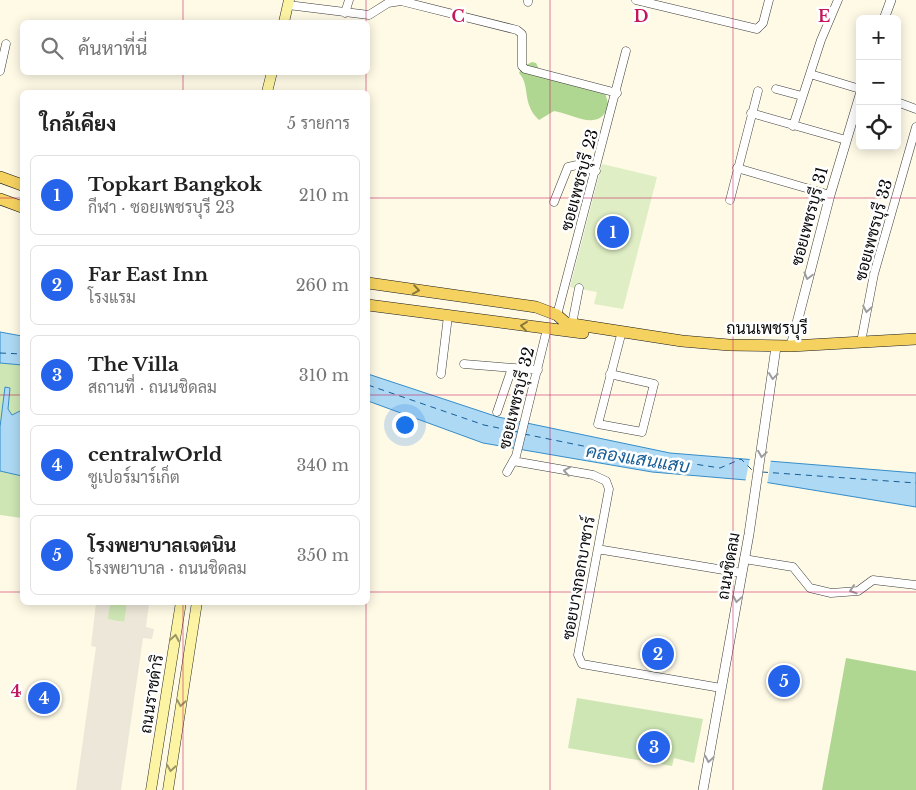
<!DOCTYPE html>
<html lang="th">
<head>
<meta charset="utf-8">
<style>
  body { margin:0; font-family:"Libre Baskerville",Sarabun,serif; background:#f6f6f6; color:#222 }
  .controls { position:absolute; right:15px; top:15px; display:grid; overflow:hidden; border-radius:8px; box-shadow:0 2px 12px #0003 }
  .controls button { width:45px; height:45px; display:grid; place-items:center; padding:0; border:0; border-bottom:1px solid #e0e0e0; background:#fff; color:#222; font:25px sans-serif }
  .you { position:absolute; left:404px; top:424px; width:18px; height:18px; margin:-12px; border:4px solid #fff; border-radius:50%; background:#1a73e8; box-shadow:0 0 0 8px #1a73e833 }
  .badge { display:grid; place-items:center; width:32px; height:32px; border-radius:50%; background:#2563eb; color:#fff; font-size:16px; font-weight:700 }
  .pin { position:absolute; translate:-50% -50%; border:2px solid #fff; box-shadow:0 1px 5px #0006 }
  .list { margin:0; padding:0; list-style:none }
  h2 { display:flex; justify-content:space-between; align-items:center; height:65px; margin:0; padding:0 20px; font-size:21px }
  h2 small { font-size:16px; font-weight:400; color:#767676 }
  .list li { display:grid; grid-template-columns:32px 1fr auto; gap:15px; align-items:center; box-sizing:border-box; height:80px; margin:0 10px 10px; padding:0 10px; border:1px solid #e0e0e0; border-radius:8px }
  .list b { display:block; font-size:19px; white-space:nowrap }
  .list p { margin:0; font-size:16px; white-space:nowrap; color:#767676 }
  .list em { font-size:16px; font-style:normal; color:#767676 }
  .icon { flex:none; width:28px; height:28px; fill:none; stroke:currentColor; stroke-width:2; stroke-linecap:round; stroke-linejoin:round }
  .map { position:relative; flex:none; width:916px; height:790px; overflow:hidden }
  .search { position:absolute; background:#fff; box-shadow:0 2px 12px #0003; left:20px; top:20px; width:350px; height:55px; display:flex; align-items:center; gap:12px; box-sizing:border-box; padding:0 18px; border-radius:8px; color:#767676; font-size:19px }
  .panel { position:absolute; background:#fff; box-shadow:0 2px 12px #0003; left:20px; top:90px; width:350px; height:515px; border-radius:8px }
  .map>svg:first-child { display:block }
  .green { fill:#cde6b3 }
  .forest { fill:#b0d792 }
  .pitch { fill:#dfeec4 }
  .plaza { fill:#ece7d8 }
  .water { fill:#add9f4; stroke:#368dc9 }
  .pier { fill:#fefae6 }
  .lines { fill:none; stroke-linecap:round; stroke-linejoin:round }
  .ferry { stroke:#185e96; stroke-width:1; stroke-dasharray:6 5; stroke-linecap:butt }
  .minor-casing { stroke:#3c3c3c; stroke-width:9 }
  .tertiary-casing { stroke:#3c3c3c; stroke-width:10 }
  .secondary-casing { stroke:#2b2b2b; stroke-width:11 }
  .primary-casing { stroke:#1a1a1a; stroke-width:12 }
  .minor { stroke:#fff; stroke-width:8 }
  .tertiary { stroke:#fff; stroke-width:9 }
  .secondary { stroke:#fdf4a3; stroke-width:10 }
  .primary { stroke:#f5d260; stroke-width:11 }
  .oneway { stroke:#9d9d9d }
  .oneway2 { stroke:#8b7839 }
  .oneway3 { stroke:#9b9665 }
  .grid { fill:none; stroke:#c2185b; stroke-width:1; stroke-opacity:0.55 }
  .labels { text-anchor:middle; stroke-width:5; stroke-linejoin:round; paint-order:stroke }
  .street-label { font-size:16px; fill:#090909; stroke:#fff }
  .water-label { font-size:18px; font-style:italic; fill:#185e96; stroke:#fff }
  .grid-label { font-size:16px; text-anchor:middle; font-weight:bold; fill:#c2185b; stroke:#fff; stroke-width:5; stroke-linejoin:round; paint-order:stroke }
</style>
</head>
<body>
<div class="map">
<svg width="916" height="790" viewBox="0 0 916 790">
  <rect width="100%" height="100%" fill="#fefae6"/>
  <path class="green" d="M0,363L22,365V518L0,515Z
    M110,603H127L125,622L107,620Z
    M577,698L703,719L694,763L674,758L672,766L568,748Z"/>
  <path class="forest" d="M532,62L536,63L539,69L605,93L609,106C598,133 574,114 554,111L539,120C521,103 531,86 519,73L522,67Z
    M846,658L916,671V790H822Z"/>
  <path class="pitch" d="M602,164L657,177L623,309L594,304L597,292L570,287Z"/>
  <path class="plaza" d="M96,603H110L108,619L124,622L127,603H149L146,627L154,629L152,639L143,638L121,790H76L96,647L91,646Z"/>
  <path class="water" d="M0,332L22,336V365L0,363Z
    M368,374L498,417L670,453L916,473V507L758,481L652,472L483,443L368,401Z
    M5,387L10,388L8,409L12,415L22,410V476L0,471V427Z"/>
  <path class="pier" d="M750,458L771,459L767,485L745,483Z"/>
  <g class="lines">
    <path class="ferry" d="M0,353L22,354
      M368,385L484,425L518,432
      M524,434L598,449L720,468L741,459L753,471
      M762,472L916,483"/>
    <defs>
      <path id="minor" d="M636,0L757,29L763,23L769,0
        M528,2V0
        M288,5L369,15L388,3L401,1L517,30L522,34V66L525,69L617,93
        M345,13L349,0
        M0,71L6,44
        M810,74L860,89
        M776,89L802,96
        M897,102L916,109
        M751,113L846,140
        M793,126L821,40L838,0
        M737,168L830,195
        M730,200L758,91
        M554,202L568,167L577,165L596,171
        M557,315L626,51
        M572,324L579,288
        M861,342L874,274L916,127
        M464,364L538,370
        M441,374L448,316
        M610,374L654,384L642,432L598,424L622,331
        M497,412L512,368
        M513,461L593,475L606,481L609,489L578,655L582,664L721,688
        M507,472L516,456L547,329
        M603,550L742,573
        M744,559L793,567L810,588L831,593L858,591L873,580L916,585"/>
      <path id="tertiary" d="M884,19L891,0
        M791,346L830,195L860,95
        M703,790L749,534L776,347"/>
      <path id="secondary" d="M284,22L289,0
        M267,92L272,72
        M151,790L181,602
        M168,790L197,602"/>
      <path id="primary" d="M0,177L22,185
        M0,199L22,207
        M368,283L536,307L557,315L566,323L682,341L729,345L791,346L916,339
        M368,305L583,333"/>
    </defs>
    <use href="#minor" class="minor-casing"/>
    <use href="#tertiary" class="tertiary-casing"/>
    <use href="#secondary" class="secondary-casing"/>
    <use href="#primary" class="primary-casing"/>
    <use href="#minor" class="minor"/>
    <use href="#tertiary" class="tertiary"/>
    <use href="#secondary" class="secondary"/>
    <use href="#primary" class="primary"/>
  </g>
  <defs><path id="oneway-chevron" d="M-2-3.5L2.5 0L-2 3.5" fill="none" stroke-width="1.6" stroke-linecap="round" stroke-linejoin="round" transform="scale(1.25)"/></defs>
  <g class="oneway">
    <use href="#oneway-chevron" transform="translate(808 276) rotate(105)"/>
    <use href="#oneway-chevron" transform="translate(867 309) rotate(100)"/>
    <use href="#oneway-chevron" transform="translate(773 376) rotate(97)"/>
    <use href="#oneway-chevron" transform="translate(762 454) rotate(99)"/>
    <use href="#oneway-chevron" transform="translate(567 471) rotate(-170)"/>
    <use href="#oneway-chevron" transform="translate(853 590) rotate(162)"/>
    <use href="#oneway-chevron" transform="translate(737 599) rotate(100)"/>
    <use href="#oneway-chevron" transform="translate(709 759) rotate(100)"/>
  </g>
  <g class="oneway2">
    <use href="#oneway-chevron" transform="translate(416 290) rotate(8)"/>
    <use href="#oneway-chevron" transform="translate(524 326) rotate(-173)"/>
  </g>
  <g class="oneway3">
    <use href="#oneway-chevron" transform="translate(175 638) rotate(-80)"/>
    <use href="#oneway-chevron" transform="translate(181 703) rotate(99)"/>
    <use href="#oneway-chevron" transform="translate(171 768) rotate(99)"/>
  </g>
  <path class="grid" d="M183,0V22M366,0V22M550,0V790M733,0V790M183,72V92M366,72V92M0,198H22M368,198H916M0,395H22M368,395H916M0,592H22M368,592H916M183,602V790M366,602V790"/>
  <g class="labels">
    <g class="street-label">
      <text transform="translate(579 180) rotate(-75)" y="6">ซอยเพชรบุรี 23</text>
      <text transform="translate(809 216) rotate(-75)" y="6">ซอยเพชรบุรี 31</text>
      <text transform="translate(873 230) rotate(-75)" y="6">ซอยเพชรบุรี 33</text>
      <text x="767" y="334">ถนนเพชรบุรี</text>
      <text transform="translate(516 398) rotate(-76)" y="6">ซอยเพชรบุรี 32</text>
      <text transform="translate(728 566) rotate(-80)" y="6">ถนนชิดลม</text>
      <text transform="translate(578 578) rotate(-80)" y="6">ซอยบางกอกบาซาร์</text>
      <text transform="translate(151 694) rotate(-81)" y="6">ถนนราชดำริ</text>
    </g>
    <g class="water-label">
      <text transform="translate(638 459) rotate(9)" y="6">คลองแสนแสบ</text>
    </g>
  </g>
  <g class="grid-label">
    <text x="458" y="22">C</text>
    <text x="641" y="22">D</text>
    <text x="824" y="22">E</text>
    <text x="16" y="697">4</text>
  </g>
</svg>
<div class="controls">
<button>+</button>
<button>−</button>
<button><svg class="icon" aria-label="locate" viewBox="0 0 24 24"><circle cx="12" cy="12" r="6"/><path d="M12 2v4M12 18v4M2 12h4M18 12h4"/></svg></button>
</div>
<div class="you"></div>
<div class="pin badge" style="left:613px;top:232px">1</div>
<div class="pin badge" style="left:658px;top:654px">2</div>
<div class="pin badge" style="left:654px;top:747px">3</div>
<div class="pin badge" style="left:44px;top:698px">4</div>
<div class="pin badge" style="left:784px;top:681px">5</div>
<div class="search"><svg class="icon" aria-label="search" viewBox="0 0 24 24"><circle cx="10" cy="10" r="6"/><path d="M15 15l6 6"/></svg>ค้นหาที่นี่</div>
<section class="panel">
<h2>ใกล้เคียง<small>5 รายการ</small></h2>
<ul class="list">
<li><span class="badge">1</span><div><b>Topkart Bangkok</b><p>กีฬา · ซอยเพชรบุรี 23</p></div><em>210 m</em></li>
<li><span class="badge">2</span><div><b>Far East Inn</b><p>โรงแรม</p></div><em>260 m</em></li>
<li><span class="badge">3</span><div><b>The Villa</b><p>สถานที่ · ถนนชิดลม</p></div><em>310 m</em></li>
<li><span class="badge">4</span><div><b>centralwOrld</b><p>ซูเปอร์มาร์เก็ต</p></div><em>340 m</em></li>
<li><span class="badge">5</span><div><b>โรงพยาบาลเจตนิน</b><p>โรงพยาบาล · ถนนชิดลม</p></div><em>350 m</em></li>
</ul>
</section>
</div>
</body>
</html>
